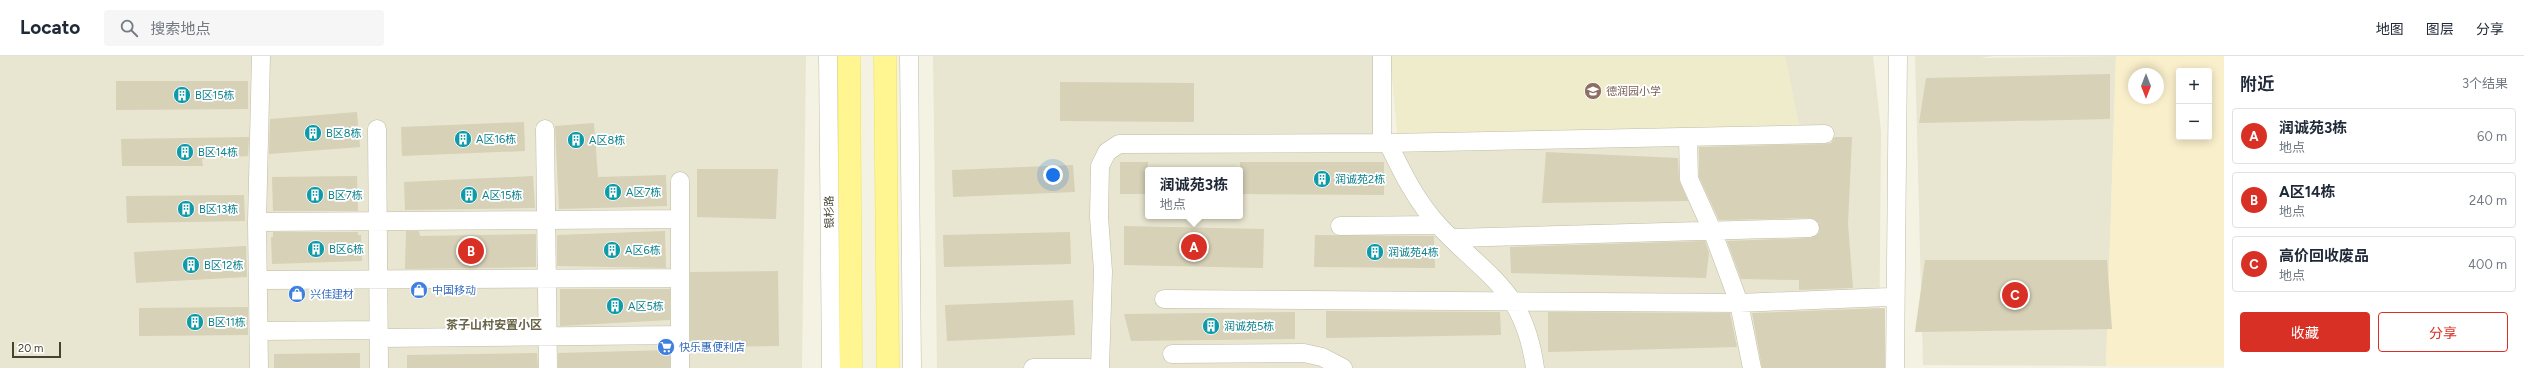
<!DOCTYPE html>
<html lang="zh">
<head>
<meta charset="utf-8">
<style>
  body { margin:0; font-family:Figtree,"Noto Sans SC",sans-serif; background:#f6f6f7; color:#1f2937 }
  .controls { position:absolute; right:12px; top:12px; display:grid; overflow:hidden; border-radius:4px; box-shadow:0 2px 10px #0003 }
  .controls button { width:36px; height:36px; display:grid; place-items:center; padding:0; border:0; border-bottom:1px solid #e0e1e3; background:#fff; color:#1f2937; font:20px sans-serif }
  .compass { position:absolute; left:2128px; top:12px; width:36px; height:36px; border-radius:50%; background:#fff; box-shadow:0 2px 10px #0003; rotate:180deg }
  .scale { position:absolute; left:12px; bottom:10px; width:49px; box-sizing:border-box; padding-left:4px; border:2px solid #464333; border-top:0; font-size:11px; line-height:14px; white-space:nowrap; color:#464333; -webkit-text-stroke:3px #fff; paint-order:stroke }
  .you { position:absolute; left:1053px; top:119px; width:14px; height:14px; margin:-10px; border:3px solid #fff; border-radius:50%; background:#1a73e8; box-shadow:0 0 0 6px #1a73e833 }
  .badge { display:grid; place-items:center; width:26px; height:26px; border-radius:50%; background:#d93025; color:#fff; font-size:13px; font-weight:700 }
  .pin { position:absolute; translate:-50% -50%; border:2px solid #fff; box-shadow:0 1px 4px #0006 }
  .popup { position:absolute; left:1145px; top:111px; width:98px; height:52px; box-sizing:border-box; display:grid; place-content:center; border-radius:4px; background:#fff; filter:drop-shadow(0 1px 3px #0005); font-size:13px; white-space:nowrap; color:#747a83 }
  .popup b { font-size:15px; color:#1f2937 }
  .popup::after { content:''; position:absolute; left:50%; top:100%; margin-left:-8px; border:8px solid transparent; border-top-color:#fff }
  .list { margin:0; padding:0; list-style:none }
  h2 { display:flex; justify-content:space-between; align-items:center; height:52px; margin:0; padding:0 16px; font-size:17px }
  h2 small { font-size:13px; font-weight:400; color:#747a83 }
  .list li { display:grid; grid-template-columns:26px 1fr auto; gap:12px; align-items:center; box-sizing:border-box; height:56px; margin:0 8px 8px; padding:0 8px; border:1px solid #e0e1e3; border-radius:4px }
  .list b { display:block; font-size:15px; white-space:nowrap }
  .list p { margin:0; font-size:13px; white-space:nowrap; color:#747a83 }
  .list em { font-size:13px; font-style:normal; color:#747a83 }
  .actions { display:flex; gap:8px; padding:12px 16px }
  .actions a { flex:1; padding:9px 0; border:1px solid #d93025; border-radius:4px; text-align:center; font-size:14px; color:#d93025 }
  .actions .main { background:#d93025; color:#fff }
  .icon { flex:none; width:22px; height:22px; fill:none; stroke:currentColor; stroke-width:2; stroke-linecap:round; stroke-linejoin:round }
  .map { position:relative; flex:none; width:2224px; height:312px; overflow:hidden }
  header { display:flex; align-items:center; gap:24px; box-sizing:border-box; height:56px; padding:0 20px; background:#fff; border-bottom:1px solid #e0e1e3 }
  header strong { font-size:19px }
  nav { display:flex; gap:22px; margin-inline-start:auto; font-size:14px }
  .search { width:280px; height:36px; background:#f6f6f7; display:flex; align-items:center; gap:10px; box-sizing:border-box; padding:0 14px; border-radius:4px; color:#747a83; font-size:15px }
  main { display:flex }
  aside { flex:1; background:#fff }
  .map>svg:first-child { display:block }
  .residential { fill:#e8e6d0; fill-rule:evenodd }
  .commercial { fill:#f9efcb; fill-rule:evenodd }
  .education { fill:#efeccb }
  .building { fill:#d6d1b7 }
  .lines { fill:none; stroke-linecap:round; stroke-linejoin:round }
  .minor-casing { stroke:#c0bca5; stroke-width:19 }
  .major-casing { stroke:#f0e254; stroke-width:23 }
  .minor { stroke:#fff; stroke-width:18 }
  .major { stroke:#fff691; stroke-width:22 }
  .labels { text-anchor:middle; stroke-width:3.5; stroke-linejoin:round; paint-order:stroke }
  .education-label { font-size:11px; fill:#785e54; stroke:#fff; text-anchor:start }
  .culture-label { font-size:11px; fill:#0d838f; stroke:#fff; text-anchor:start }
  .street-label { font-size:11px; fill:#464333; stroke:#fff }
  .shop-label { font-size:11px; fill:#366cbe; stroke:#fff; text-anchor:start }
  .neighbourhood-label { font-size:12px; font-weight:bold; fill:#6a6449; stroke:#fff }
</style>
</head>
<body>
<header>
<strong>Locato</strong>
<div class="search"><svg class="icon" aria-label="search" viewBox="0 0 24 24"><circle cx="10" cy="10" r="6"/><path d="M15 15l6 6"/></svg>搜索地点</div>
<nav><a>地图</a><a>图层</a><a>分享</a></nav>
</header>
<main>
<div class="map">
<svg width="2224" height="312" viewBox="0 0 2224 312">
  <rect width="100%" height="100%" fill="#f4f2e3"/>
  <path class="residential" d="M0,0H806L802,312H0Z
    M933,0H1379L1388,86L1799,70L1785,0H1873L1881,75L1879,312H937ZM1148,114H1240V160H1148Z
    M1915,0H1993L1979,2L2116,0L2106,310L1923,309Z"/>
  <path class="commercial" d="M2116,0H2224V310H2106ZM2179,15H2209V81H2179ZM2134,18H2158V42H2134Z"/>
  <path class="education" d="M1390,0H1785L1799,70L1398,86Z"/>
  <path class="building" d="M2110,18V63L1919,67L1926,22Z
    M116,25H248V53L116,54Z
    M1060,26L1194,27V66L1060,65Z
    M357,56L360,91L269,98L270,63Z
    M524,66L525,95L402,100L401,71Z
    M594,67L598,121L666,119L667,150L559,153L555,70Z
    M249,81L248,100L202,103L203,110H122L121,83Z
    M1835,81H1852L1848,168L1853,232L1799,234V224L1741,223L1727,185L1811,182L1819,177V167L1810,162L1719,164L1699,121V91L1825,88L1831,87Z
    M1546,96L1678,102L1679,124L1688,145L1542,147Z
    M1120,106H1148V138H1120Z
    M1240,106H1384V139L1240,138Z
    M1073,109L1075,136L953,141L952,114Z
    M697,113H778L776,163L697,161Z
    M357,120L358,155H273L272,121Z
    M533,120L535,152L405,154L404,126Z
    M244,139L245,165L127,167L126,140Z
    M1124,170L1264,173L1263,212L1124,209Z
    M406,175H419L420,180L536,178V211L405,213Z
    M665,175L666,212L557,210V179Z
    M273,176H358V179H361L362,205L272,208L271,181H273Z
    M1070,176L1071,208L944,211L943,179Z
    M1315,179L1434,180L1435,212L1314,211Z
    M1705,185L1709,197L1706,222L1511,217L1510,191Z
    M246,190L247,221L136,227L134,196Z
    M1925,204H2107L2112,273L1915,276Z
    M778,215L779,290L690,291V216Z
    M560,233H670V264L560,270Z
    M1073,244L1075,279L947,285L945,249Z
    M248,251V279L139,280V252Z
    M1885,252V312H1762L1752,257Z
    M1326,255L1500,256L1501,279L1326,282Z
    M1295,256V283L1131,285L1124,258Z
    M1548,256L1730,257L1737,291L1548,296Z
    M670,294V312H558V297Z
    M360,297V312H274V298Z
    M537,297L538,312H407V299Z"/>
  <g class="lines">
    <defs>
      <path id="minor" d="M828,0L831,312
        M909,0L912,312
        M377,73L379,312
        M545,73L548,312
        M1688,81L1689,123L1712,174L1739,247L1752,312
        M1382,87V0
        M1388,87C1402,116 1416,145 1439,170C1488,222 1524,233 1535,312
        M680,125V312
        M257,166L680,163
        M1340,170L1438,169
        M1452,182L1810,172
        M258,224L680,222
        M1164,243L1739,247L1889,241
        M259,275L379,274
        M379,282L680,279
        M1172,298L1304,297L1322,301L1343,312
        M259,312L257,166L261,0
        M1033,312H1089
        M1100,312L1103,215L1099,161L1100,110L1107,96L1119,88L1388,87L1825,78
        M1895,312L1898,0"/>
      <path id="major" d="M849,0L851,312
        M885,0L888,312"/>
    </defs>
    <use href="#minor" class="minor-casing"/>
    <use href="#major" class="major-casing"/>
    <use href="#minor" class="minor"/>
    <use href="#major" class="major"/>
  </g>
  <defs>
    <symbol id="school-disc" viewBox="-11 -11 22 22"><circle r="9.5" fill="#8d6e63" stroke="#fff"/><path d="M0-5L7-2L0 1L-7-2ZM-4 1L0 2.5L4 1V4Q0 6-4 4Z" fill="#fff"/></symbol>
    <symbol id="building-disc" viewBox="-11 -11 22 22"><circle r="9.5" fill="#0f9aa8" stroke="#fff"/><path d="M-4-6H4V6H1V3H-1V6H-4ZM-2.5-4.3h1.7v1.8h-1.7ZM.8-4.3h1.7v1.8H.8ZM-2.5-1h1.7V.8h-1.7ZM.8-1h1.7V.8H.8Z" fill="#fff"/></symbol>
    <symbol id="shop-disc" viewBox="-11 -11 22 22"><circle r="9.5" fill="#3f7fe0" stroke="#fff"/><path d="M-5-2.5h2.3a2.7 3.5 0 0 1 5.4 0H5L5.5 6h-11ZM-1.5-2.5h3a1.5 2.3 0 0 0-3 0Z" fill="#fff"/></symbol>
    <symbol id="supermarket-disc" viewBox="-11 -11 22 22"><circle r="9.5" fill="#3f7fe0" stroke="#fff"/><path d="M-6-5.5h2.5l.6 2H6L4.5 2H-2.5L-4.4-4H-6ZM-1.5 3.2a1.3 1.3 0 1 0 .1 0ZM3 3.2a1.3 1.3 0 1 0 .1 0Z" fill="#fff"/></symbol>
  </defs>
  <g fill-rule="evenodd">
    <use href="#school-disc" x="1583" y="25" width="20" height="20"/>
    <use href="#building-disc" x="172" y="29" width="20" height="20"/>
    <use href="#building-disc" x="303" y="67" width="20" height="20"/>
    <use href="#building-disc" x="453" y="73" width="20" height="20"/>
    <use href="#building-disc" x="566" y="74" width="20" height="20"/>
    <use href="#building-disc" x="175" y="86" width="20" height="20"/>
    <use href="#building-disc" x="1312" y="113" width="20" height="20"/>
    <use href="#building-disc" x="603" y="126" width="20" height="20"/>
    <use href="#building-disc" x="305" y="129" width="20" height="20"/>
    <use href="#building-disc" x="459" y="129" width="20" height="20"/>
    <use href="#building-disc" x="176" y="143" width="20" height="20"/>
    <use href="#building-disc" x="306" y="183" width="20" height="20"/>
    <use href="#building-disc" x="602" y="184" width="20" height="20"/>
    <use href="#building-disc" x="1365" y="186" width="20" height="20"/>
    <use href="#building-disc" x="181" y="199" width="20" height="20"/>
    <use href="#shop-disc" x="409" y="224" width="20" height="20"/>
    <use href="#shop-disc" x="287" y="228" width="20" height="20"/>
    <use href="#building-disc" x="605" y="240" width="20" height="20"/>
    <use href="#building-disc" x="185" y="256" width="20" height="20"/>
    <use href="#building-disc" x="1201" y="260" width="20" height="20"/>
    <use href="#supermarket-disc" x="656" y="281" width="20" height="20"/>
  </g>
  <g class="labels">
    <g class="education-label">
      <text x="1606" y="39">德润园小学</text>
    </g>
    <g class="culture-label">
      <text x="195" y="43">B区15栋</text>
      <text x="326" y="81">B区8栋</text>
      <text x="476" y="87">A区16栋</text>
      <text x="589" y="88">A区8栋</text>
      <text x="198" y="100">B区14栋</text>
      <text x="1335" y="127">润诚苑2栋</text>
      <text x="626" y="140">A区7栋</text>
      <text x="328" y="143">B区7栋</text>
      <text x="482" y="143">A区15栋</text>
      <text x="199" y="157">B区13栋</text>
      <text x="329" y="197">B区6栋</text>
      <text x="625" y="198">A区6栋</text>
      <text x="1388" y="200">润诚苑4栋</text>
      <text x="204" y="213">B区12栋</text>
      <text x="628" y="254">A区5栋</text>
      <text x="208" y="270">B区11栋</text>
      <text x="1224" y="274">润诚苑5栋</text>
    </g>
    <g class="street-label">
      <text transform="translate(829 156) rotate(-91)" y="4">银杉路</text>
    </g>
    <g class="shop-label">
      <text x="432" y="238">中国移动</text>
      <text x="310" y="242">兴佳建材</text>
      <text x="679" y="295">快乐惠便利店</text>
    </g>
    <g class="neighbourhood-label">
      <text x="494" y="273">茶子山村安置小区</text>
    </g>
  </g>
</svg>
<div class="controls">
<button>+</button>
<button>−</button>
</div>
<svg class="compass" viewBox="-18 -18 36 36"><path d="M0-13l5 13h-10z" fill="#e53935"/><path d="M0 13l5-13h-10z" fill="#747a83"/></svg>
<div class="scale">20 m</div>
<div class="you"></div>
<div class="pin badge" style="left:1194px;top:191px">A</div>
<div class="popup"><b>润诚苑3栋</b>地点</div>
<div class="pin badge" style="left:471px;top:195px">B</div>
<div class="pin badge" style="left:2015px;top:239px">C</div>
</div>
<aside>
<h2>附近<small>3个结果</small></h2>
<ul class="list">
<li><span class="badge">A</span><div><b>润诚苑3栋</b><p>地点</p></div><em>60 m</em></li>
<li><span class="badge">B</span><div><b>A区14栋</b><p>地点</p></div><em>240 m</em></li>
<li><span class="badge">C</span><div><b>高价回收废品</b><p>地点</p></div><em>400 m</em></li>
</ul>
<div class="actions"><a class="main">收藏</a><a>分享</a></div>
</aside>
</main>
</body>
</html>
